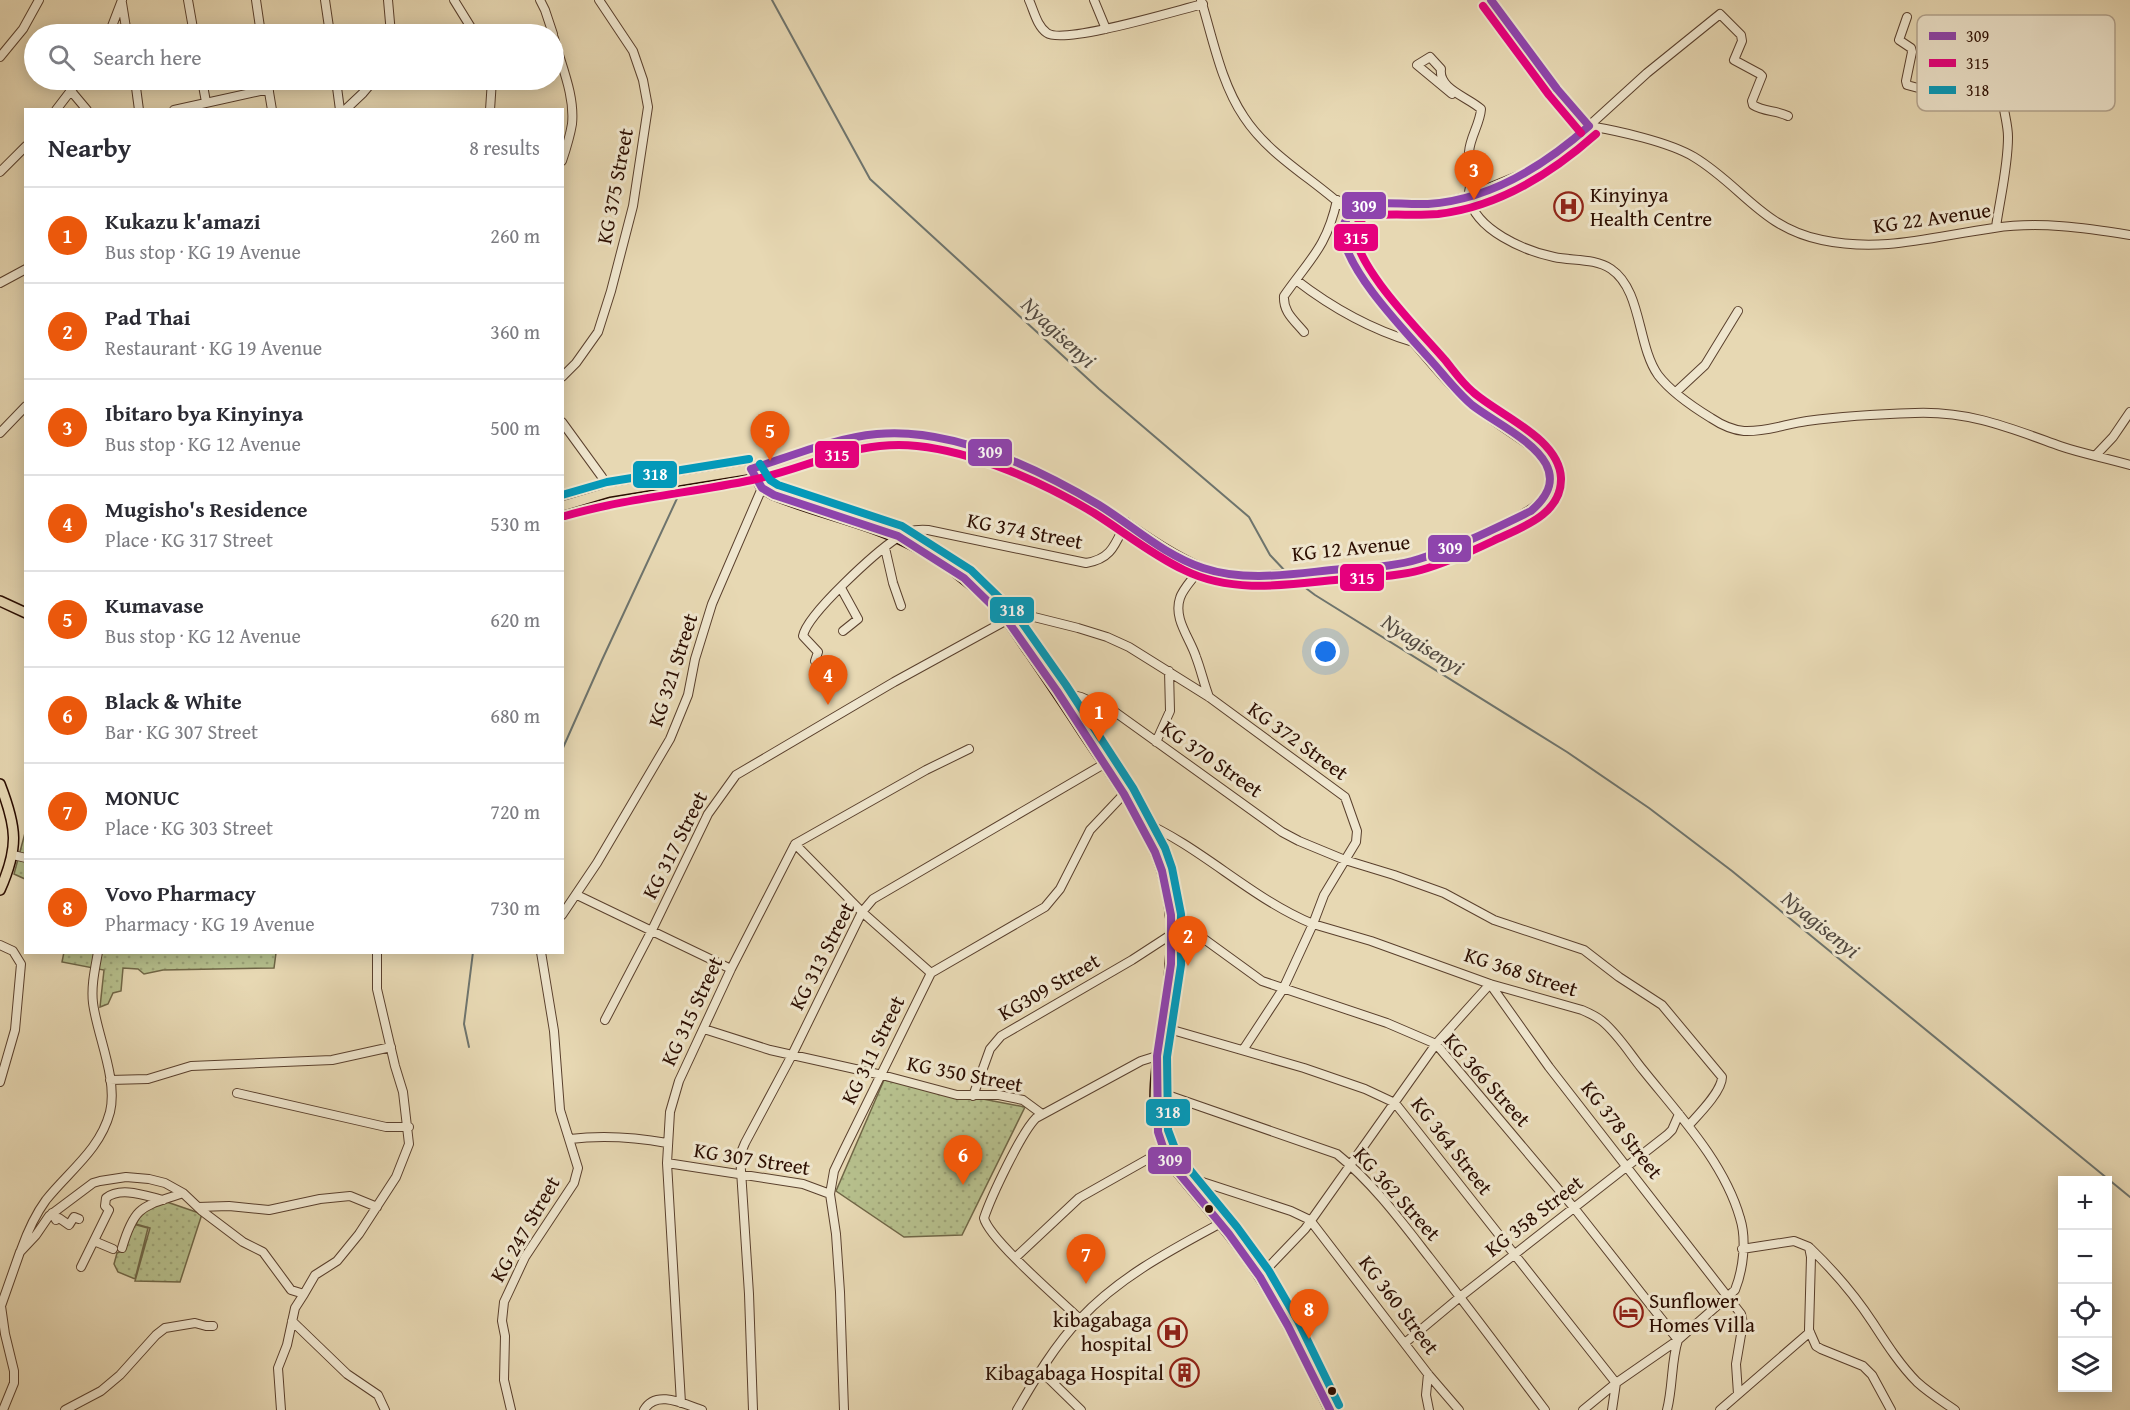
<!DOCTYPE html>
<html lang="en">
<head>
<meta charset="utf-8">
<style>
  body { margin:0; font-family:"Gentium Book Plus",serif; background:#f7f7f7; color:#2b2b33 }
  .controls { position:absolute; right:18px; bottom:18px; display:grid; overflow:hidden; border-radius:0px; box-shadow:0 3px 15px #0003 }
  .controls button { width:54px; height:54px; display:grid; place-items:center; padding:0; border:0; border-bottom:2px solid #e1e1e2; background:#fff; color:#2b2b33; font:30px sans-serif }
  .you { position:absolute; left:1326px; top:652px; width:21px; height:21px; margin:-15px; border:4px solid #fff; border-radius:50%; background:#1a73e8; box-shadow:0 0 0 9px #1a73e833 }
  .badge { display:grid; place-items:center; width:39px; height:39px; border-radius:50%; background:#ea580c; color:#fff; font-size:20px; font-weight:700 }
  .pin { position:absolute; translate:-50% -50px; filter:drop-shadow(0 2px 3px #0008) }
  .pin::after { content:''; position:absolute; top:32px; width:21px; height:18px; background:inherit; clip-path:polygon(0 0,100% 0,50% 100%) }
  .list { margin:0; padding:0; list-style:none }
  h2 { display:flex; justify-content:space-between; align-items:center; height:78px; margin:0; padding:0 24px; font-size:26px }
  h2 small { font-size:20px; font-weight:400; color:#7c7c81 }
  .list li { display:grid; grid-template-columns:39px 1fr auto; gap:18px; align-items:center; box-sizing:border-box; height:96px; padding:0 24px; border-top:2px solid #e1e1e2 }
  .list b { display:block; font-size:22px; white-space:nowrap }
  .list p { margin:0; font-size:20px; white-space:nowrap; color:#7c7c81 }
  .list em { font-size:20px; font-style:normal; color:#7c7c81 }
  .icon { flex:none; width:33px; height:33px; fill:none; stroke:currentColor; stroke-width:2; stroke-linecap:round; stroke-linejoin:round }
  .map { position:relative; flex:none; width:2130px; height:1410px; overflow:hidden }
  .search { position:absolute; background:#fff; box-shadow:0 3px 15px #0003; left:24px; top:24px; width:540px; height:66px; display:flex; align-items:center; gap:15px; box-sizing:border-box; padding:0 21px; border-radius:33px; color:#7c7c81; font-size:22px }
  .panel { position:absolute; background:#fff; box-shadow:0 3px 15px #0003; left:24px; top:108px; width:540px; height:846px; border-radius:0px }
  .map>svg:first-child { display:block }
  .grass { fill:url(#grass-dots); stroke:#706646; stroke-width:1.5 }
  .lines { fill:none; stroke-linecap:round; stroke-linejoin:round }
  .stream { stroke:#6e746d; stroke-width:2 }
  .minor-casing { stroke:#5a402d; stroke-width:10 }
  .major-casing { stroke:#2b0d00; stroke-width:12 }
  .minor { stroke:#efe6ce; stroke-width:8 }
  .major { stroke:#e7d8b3; stroke-width:9 }
  .bus-1-casing { stroke:#efe6ce; stroke-width:12 }
  .bus-2-casing { stroke:#efe6ce; stroke-width:12 }
  .bus-3-casing { stroke:#efe6ce; stroke-width:12 }
  .bus-1 { stroke:#8e44ad; stroke-width:8 }
  .bus-2 { stroke:#e5007d; stroke-width:8 }
  .bus-3 { stroke:#0499b9; stroke-width:8 }
  .bus-dot { fill:#2b0d00; stroke:#efe6ce; stroke-width:2 }
  .labels { text-anchor:middle; stroke-width:6; stroke-linejoin:round; paint-order:stroke }
  .street-label { font-size:21px; fill:#2b0d00; stroke:#efe6ce }
  .poi-label { font-size:21px; fill:#2b0d00; stroke:#efe6ce; text-anchor:start }
  .water-label { font-size:22px; font-style:italic; fill:#524940; stroke:#efe6ce }
  .key { fill:#efe6ce; stroke:#b4a590; stroke-width:1.5 }
  .key-label { font-size:16px; fill:#2b0d00 }
  .line-badge { stroke:#efe6ce; stroke-width:2 }
  .badge-label { font-size:16px; text-anchor:middle; font-weight:bold; fill:#fff }
</style>
</head>
<body>
<div class="map">
<svg width="2130" height="1410" viewBox="0 0 2130 1410">
  <defs>
    <pattern id="grass-dots" width="8" height="8" patternUnits="userSpaceOnUse" patternTransform="scale(1.5)"><rect width="8" height="8" fill="#b6bf8c"/><path d="M2 2h.1M6 6h.1" fill="none" stroke="#9da377" stroke-width="1.8" stroke-linecap="round"/></pattern>
  </defs>
  <rect width="100%" height="100%" fill="#e7d8b3"/>
  <filter id="stains"><feTurbulence type="fractalNoise" baseFrequency=".00333" numOctaves="4"/><feColorMatrix values="0 0 0 0 .2 0 0 0 0 .09 0 0 0 0 .02 0 0 0 .5 -.17"/></filter>
  <radialGradient id="worn" r=".72"><stop offset=".6" stop-color="#630" stop-opacity="0"/><stop offset="1" stop-color="#630" stop-opacity=".3"/></radialGradient>
  <path class="grass" d="M25,833V879L14,874Z
    M64,952L276,953L274,968L163,970L144,974L138,969L123,968L121,991L113,993L108,1004L100,1007L104,970L62,962Z
    M884,1080L1025,1107L962,1235L904,1237L836,1191Z
    M167,1202L202,1214L180,1282L135,1281L150,1228L136,1224L144,1208Z
    M133,1224L148,1228L135,1279L118,1272L114,1264L117,1253L124,1250Z"/>
  <g class="lines">
    <path class="stream" d="M772,0L870,179L1099,389L1249,517L1270,555L1287,573
      M1291,577L1315,595L1567,752L1649,808L1732,871L2130,1197
      M562,750L602,660L680,492
      M469,1047L464,1024L473,952"/>
    <defs>
      <path id="minor" d="M188,0L194,34
        M256,0L261,34
        M325,0L330,34
        M388,0L391,34
        M454,0L475,34
        M540,0L545,10L553,34
        M1029,0C1034,11 1037,26 1047,33C1064,45 1178,10 1203,4
        M1094,0L1106,29
        M1201,0C1213,39 1221,83 1244,117C1270,157 1316,180 1350,213
        M1491,0L1557,89L1589,126
        M122,3L127,34
        M1907,17L1899,40L1911,48L1912,52L1906,81L1907,85L1963,100L1978,101L2002,97
        M109,34L122,0
        M554,38C561,65 575,95 572,124C570,136 566,149 562,161
        M0,57L23,29L39,0
        M135,80L139,110
        M202,80L206,102
        M267,80L272,110
        M336,80L340,110
        M71,91L87,110
        M1452,94L1417,65L1430,57L1441,69C1438,89 1468,97 1481,109C1480,124 1470,137 1469,152C1468,160 1472,167 1472,175C1472,182 1468,190 1469,197C1475,230 1525,251 1554,257C1572,261 1595,258 1611,269C1642,290 1637,345 1658,375C1671,392 1693,407 1711,418C1720,424 1733,430 1744,431C1766,432 1786,424 1807,421C1843,416 1879,414 1915,413C1970,411 2010,428 2060,446C2083,454 2107,458 2130,465
        M56,110L79,80
        M174,110L269,89
        M345,110L363,93L374,80
        M490,110L492,80
        M1589,126C1619,131 1669,142 1694,157C1742,186 1762,228 1822,240C1883,253 1935,236 1994,228C2039,221 2086,228 2130,235
        M0,172L26,146
        M1996,227C2000,198 2008,167 2008,137C2008,121 2001,106 2003,90L2011,84L2054,103
        M1296,280C1331,307 1370,329 1413,342
        M0,283L26,269
        M1304,332C1294,320 1283,312 1284,296C1309,260 1327,247 1337,200
        M562,377L576,363L598,332L611,291L633,206L648,107L643,80L633,51L599,0
        M1676,392L1705,365L1738,311
        M562,422L602,477L609,492
        M0,433L26,406
        M2096,455L2113,437L2130,412
        M751,469C800,454 853,430 905,434C951,436 993,454 1034,472C1056,482 1078,492 1099,505C1132,525 1163,550 1199,566C1235,582 1299,573 1338,570C1364,567 1390,567 1414,560C1442,553 1469,541 1494,529C1529,512 1575,492 1536,450C1513,433 1487,418 1465,399C1440,376 1344,265 1343,235C1343,217 1354,207 1371,204L1442,203L1469,196L1530,171L1557,155L1647,73L1720,14L1741,35L1742,41L1734,60L1760,74L1762,76L1752,101L1753,105C1764,112 1776,110 1788,116
        M885,548L893,583L901,606
        M1201,567C1195,577 1183,588 1180,598C1173,619 1190,638 1196,657C1201,670 1204,684 1209,697
        M841,588L858,619L843,631
        M815,661L818,652L803,636C807,614 876,552 897,538C906,531 917,529 928,530L1086,563C1112,559 1115,544 1126,522
        M1057,691L1081,697L1115,712L1282,832L1299,841L1345,860L1394,875L1444,893L1494,920L1584,950L1619,977L1662,1005L1722,1077C1722,1091 1699,1114 1689,1125
        M1156,742L1170,711L1169,671
        M1139,820C1202,847 1250,898 1313,924L1371,941L1490,984L1582,1010C1589,1013 1596,1016 1602,1021C1618,1034 1630,1054 1643,1070C1679,1115 1724,1162 1740,1218C1747,1240 1743,1270 1735,1290L1678,1340L1616,1383L1583,1410
        M795,844L862,912L931,973
        M13,855L26,858
        M577,895L731,969
        M562,915L597,863L670,739L688,695L695,659L712,604L762,488
        M1171,915L1262,981L1387,1023L1436,1044L1575,1209L1678,1340C1671,1361 1673,1387 1667,1410
        M0,945L13,951L21,964L15,1030L0,1082
        M605,1020L652,930L708,814L736,775L894,682L1007,620L1030,616L1078,628L1107,637L1129,647L1209,697L1345,797L1357,831L1356,842L1324,895L1313,924L1283,989L1243,1050
        M1162,1027L1304,1068L1365,1089L1395,1103L1616,1383L1612,1410
        M704,1029L770,1050L882,1075L957,1095H999L1023,1100L1042,1114
        M110,1080L148,1079L191,1066L332,1060L391,1047
        M1156,1091L1337,1154C1373,1183 1401,1221 1429,1257C1468,1307 1507,1359 1545,1410
        M237,1093L386,1127H409
        M973,1096L990,1049L1001,1036L1132,960L1172,934
        M570,1139C603,1135 634,1137 667,1143
        M667,1163L803,1184L830,1194
        M1181,1175L1291,1211L1310,1220L1428,1374L1459,1410
        M198,1207L229,1206L269,1210L320,1199L350,1196L377,1207
        M52,1213L56,1220L59,1218L69,1225L74,1217L79,1219
        M94,1241L113,1249
        M122,1248C135,1204 143,1207 183,1193
        M1810,1248C1832,1269 1856,1297 1873,1323C1886,1343 1900,1365 1917,1382C1929,1393 1942,1401 1955,1410
        M1742,1249L1794,1241L1809,1247L1811,1257L1809,1330L1816,1346L1821,1349L1863,1366L1872,1375L1891,1410
        M21,1250C27,1233 35,1215 46,1200C69,1171 100,1150 110,1112C118,1079 97,1035 93,1003C91,986 95,969 98,952
        M1016,1257L1079,1198L1164,1150
        M81,1267L109,1210L105,1206L106,1198C121,1186 146,1196 163,1200
        M1260,1276L1305,1229L1436,1044L1490,984L1549,1067L1741,1314L1743,1323L1736,1364L1738,1394
        M1080,1319C1061,1301 989,1239 984,1218C991,1197 1021,1133 1036,1118L1141,1061L1157,1056
        M292,1321L347,1374L378,1395L385,1410
        M1406,1342L1460,1297L1667,1135L1672,1130L1679,1114
        M1041,1371L1081,1410
        M1428,1374L1426,1395L1429,1410
        M681,1403L667,1163L670,1112L679,1081L731,969L795,844L926,770L969,749
        M3,1410L14,1383V1371L5,1334L1,1306L20,1252L36,1235L49,1216L93,1183L100,1181L126,1177L149,1179L165,1183L183,1193L202,1211L243,1242L263,1252L291,1290L304,1294L315,1275L337,1261L359,1234L396,1177L409,1144L403,1092L395,1066L377,989V952
        M65,1410L101,1391L120,1375L156,1335L165,1328L195,1323L206,1326H213
        M281,1410L278,1368L287,1345L295,1308L304,1294
        M511,1410L504,1380L505,1336L502,1321L504,1302L525,1257L574,1183L578,1168L560,1110L554,1031L541,952
        M644,1410C656,1389 684,1404 702,1410
        M753,1410L749,1294L740,1155L745,1143L792,1055L862,912L873,899L1104,764
        M844,1410L840,1292L836,1234L830,1194L834,1171L843,1152L931,973L1045,907L1060,889L1090,830L1124,794
        M1017,1410C1035,1379 1055,1345 1080,1319C1119,1277 1171,1250 1221,1223
        M1720,1410L1810,1332"/>
      <path id="major" d="M562,506L609,492L751,469L762,488L774,495C829,517 884,525 935,558C960,574 986,596 1007,620C1015,630 1022,642 1030,653C1047,678 1064,703 1081,729C1110,773 1146,819 1162,870C1168,892 1172,915 1172,938C1171,956 1170,974 1168,992C1161,1049 1141,1112 1172,1165C1202,1202 1234,1237 1260,1277C1287,1319 1308,1365 1330,1410
        M0,601L26,613
        M0,784C17,828 19,847 0,890"/>
    </defs>
    <use href="#minor" class="minor-casing"/>
    <use href="#major" class="major-casing"/>
    <use href="#minor" class="minor"/>
    <use href="#major" class="major"/>
    <defs>
      <path id="bus-1" d="M1491,0L1557,89L1589,126
        M751,469C792,456 834,438 877,434C951,427 1037,468 1099,505C1133,526 1164,555 1203,568C1248,583 1297,573 1342,569C1368,567 1394,567 1419,559C1458,547 1494,529 1531,511C1546,498 1556,483 1546,464C1533,440 1494,422 1472,405C1458,393 1447,379 1435,365C1408,334 1350,276 1343,236C1341,225 1349,211 1360,207C1374,200 1411,205 1428,204C1490,200 1544,166 1589,126
        M751,469L762,488L774,495L898,536L964,578L1007,620L1057,691L1124,794L1155,852L1162,871L1171,915V964L1157,1056L1158,1132L1164,1150L1172,1165L1229,1234L1260,1277L1288,1326L1330,1410"/>
      <path id="bus-2" d="M1483,6L1549,95L1581,133
        M565,516C627,498 690,493 752,480C809,468 857,439 917,446C976,452 1044,483 1094,513C1124,532 1152,555 1184,570C1234,595 1291,584 1344,579C1369,577 1396,577 1421,570C1446,563 1470,552 1493,541C1520,528 1562,515 1561,478C1559,438 1500,416 1473,392C1462,383 1454,371 1445,360C1420,331 1354,266 1354,228L1365,216C1389,213 1414,216 1438,214C1499,207 1551,174 1596,134"/>
      <path id="bus-3" d="M760,464L770,480L778,485L902,526L971,570L1016,614L1066,685L1133,788L1165,848L1172,868L1181,914V965L1167,1057L1168,1130L1174,1146L1181,1159L1237,1227L1269,1271L1298,1321L1339,1405
        M562,495L607,482L749,459"/>
    </defs>
    <use href="#bus-1" class="bus-1-casing"/>
    <use href="#bus-2" class="bus-2-casing"/>
    <use href="#bus-3" class="bus-3-casing"/>
    <use href="#bus-1" class="bus-1"/>
    <use href="#bus-2" class="bus-2"/>
    <use href="#bus-3" class="bus-3"/>
  </g>
  <defs>
    <symbol id="hospital-ring" viewBox="-11 -11 22 22"><circle r="9.5" fill="#efe6ce" stroke="#8f2418" stroke-width="1.5"/><path d="M-5-5h3v3.5h4V-5h3V5h-3V1.5h-4V5h-3Z" fill="#8f2418"/></symbol>
    <symbol id="hotel-ring" viewBox="-11 -11 22 22"><circle r="9.5" fill="#efe6ce" stroke="#8f2418" stroke-width="1.5"/><path d="M-6-4.5h1.5V1H6V5H4.5V3h-9V5H-6ZM-4 0a1.8 1.8 0 1 1 3.6 0ZM.5 0V-2.5h3Q6-2.5 6 0Z" fill="#8f2418"/></symbol>
    <symbol id="building-ring" viewBox="-11 -11 22 22"><circle r="9.5" fill="#efe6ce" stroke="#8f2418" stroke-width="1.5"/><path d="M-4-6H4V6H1V3H-1V6H-4ZM-2.5-4.3h1.7v1.8h-1.7ZM.8-4.3h1.7v1.8H.8ZM-2.5-1h1.7V.8h-1.7ZM.8-1h1.7V.8H.8Z" fill="#8f2418"/></symbol>
  </defs>
  <g fill-rule="evenodd">
    <use href="#hospital-ring" x="1552" y="190" width="33" height="33"/>
    <use href="#hotel-ring" x="1612" y="1296" width="33" height="33"/>
    <use href="#hospital-ring" x="1156" y="1316" width="33" height="33"/>
    <use href="#building-ring" x="1168" y="1356" width="33" height="33"/>
  </g>
  <g class="bus-dot">
    <circle cx="1209" cy="1209" r="5"/>
    <circle cx="1332" cy="1391" r="5"/>
  </g>
  <g class="labels">
    <g class="street-label">
      <text transform="translate(615 186) rotate(-79)" y="7">KG 375 Street</text>
      <text transform="translate(1932 218) rotate(-8)" y="7">KG 22 Avenue</text>
      <text transform="translate(1025 531) rotate(11)" y="7">KG 374 Street</text>
      <text transform="translate(1351 548) rotate(-6)" y="7">KG 12 Avenue</text>
      <text transform="translate(673 670) rotate(-72)" y="7">KG 321 Street</text>
      <text transform="translate(1298 741) rotate(36)" y="7">KG 372 Street</text>
      <text transform="translate(1212 759) rotate(35)" y="7">KG 370 Street</text>
      <text transform="translate(675 845) rotate(-63)" y="7">KG 317 Street</text>
      <text transform="translate(822 956) rotate(-63)" y="7">KG 313 Street</text>
      <text transform="translate(1521 972) rotate(18)" y="7">KG 368 Street</text>
      <text transform="translate(1049 987) rotate(-30)" y="7">KG309 Street</text>
      <text transform="translate(692 1011) rotate(-65)" y="7">KG 315 Street</text>
      <text transform="translate(873 1050) rotate(-64)" y="7">KG 311 Street</text>
      <text transform="translate(965 1074) rotate(11)" y="7">KG 350 Street</text>
      <text transform="translate(1487 1080) rotate(48)" y="7">KG 366 Street</text>
      <text transform="translate(1622 1130) rotate(52)" y="7">KG 378 Street</text>
      <text transform="translate(1452 1146) rotate(52)" y="7">KG 364 Street</text>
      <text transform="translate(752 1159) rotate(9)" y="7">KG 307 Street</text>
      <text transform="translate(1397 1194) rotate(48)" y="7">KG 362 Street</text>
      <text transform="translate(1534 1216) rotate(-38)" y="7">KG 358 Street</text>
      <text transform="translate(525 1229) rotate(-60)" y="7">KG 247 Street</text>
      <text transform="translate(1399 1305) rotate(53)" y="7">KG 360 Street</text>
    </g>
    <g class="poi-label">
      <text x="1590" y="202">Kinyinya<tspan x="1590" dy="24">Health Centre</tspan></text>
      <text x="1649" y="1308">Sunflower<tspan x="1649" dy="24">Homes Villa</tspan></text>
      <text x="1152" y="1327" text-anchor="end">kibagabaga<tspan x="1152" dy="24">hospital</tspan></text>
      <text x="1164" y="1380" text-anchor="end">Kibagabaga Hospital</text>
    </g>
    <g class="water-label">
      <text transform="translate(1059 332) rotate(43)" y="8">Nyagisenyi</text>
      <text transform="translate(1423 644) rotate(33)" y="8">Nyagisenyi</text>
      <text transform="translate(1821 924) rotate(39)" y="8">Nyagisenyi</text>
    </g>
  </g>
  <rect x="1917" y="15" width="198" height="96" rx="9" class="key"/>
  <rect x="1929" y="32" width="27" height="8" fill="#8e44ad"/>
  <rect x="1929" y="59" width="27" height="8" fill="#e5007d"/>
  <rect x="1929" y="86" width="27" height="8" fill="#0499b9"/>
  <g class="key-label">
    <text x="1966" y="42">309</text>
    <text x="1966" y="69">315</text>
    <text x="1966" y="96">318</text>
  </g>
  <g class="line-badge">
    <rect x="1341" y="191" width="46" height="29" rx="6" fill="#8e44ad"/>
    <rect x="1333" y="223" width="46" height="29" rx="6" fill="#e5007d"/>
    <rect x="967" y="438" width="46" height="29" rx="6" fill="#8e44ad"/>
    <rect x="814" y="440" width="46" height="29" rx="6" fill="#e5007d"/>
    <rect x="632" y="460" width="46" height="29" rx="6" fill="#0499b9"/>
    <rect x="1427" y="534" width="45" height="29" rx="6" fill="#8e44ad"/>
    <rect x="1339" y="563" width="46" height="29" rx="6" fill="#e5007d"/>
    <rect x="989" y="596" width="46" height="28" rx="6" fill="#0499b9"/>
    <rect x="1145" y="1098" width="46" height="29" rx="6" fill="#0499b9"/>
    <rect x="1147" y="1146" width="45" height="29" rx="6" fill="#8e44ad"/>
  </g>
  <g class="badge-label">
    <text x="1364" y="212">309</text>
    <text x="1356" y="244">315</text>
    <text x="990" y="458">309</text>
    <text x="837" y="461">315</text>
    <text x="655" y="480">318</text>
    <text x="1450" y="554">309</text>
    <text x="1362" y="584">315</text>
    <text x="1012" y="616">318</text>
    <text x="1168" y="1118">318</text>
    <text x="1170" y="1166">309</text>
  </g>
  <rect width="100%" height="100%" filter="url(#stains)"/>
  <rect width="100%" height="100%" fill="url(#worn)"/>
</svg>
<div class="controls">
<button>+</button>
<button>−</button>
<button><svg class="icon" aria-label="locate" viewBox="0 0 24 24"><circle cx="12" cy="12" r="6"/><path d="M12 2v4M12 18v4M2 12h4M18 12h4"/></svg></button>
<button><svg class="icon" aria-label="layers" viewBox="0 0 24 24"><path d="M12 4l9 5-9 5-9-5zM3 14l9 5 9-5"/></svg></button>
</div>
<div class="you"></div>
<div class="pin badge" style="left:1099px;top:742px">1</div>
<div class="pin badge" style="left:1188px;top:966px">2</div>
<div class="pin badge" style="left:1474px;top:200px">3</div>
<div class="pin badge" style="left:828px;top:705px">4</div>
<div class="pin badge" style="left:770px;top:461px">5</div>
<div class="pin badge" style="left:963px;top:1185px">6</div>
<div class="pin badge" style="left:1086px;top:1284px">7</div>
<div class="pin badge" style="left:1309px;top:1339px">8</div>
<div class="search"><svg class="icon" aria-label="search" viewBox="0 0 24 24"><circle cx="10" cy="10" r="6"/><path d="M15 15l6 6"/></svg>Search here</div>
<section class="panel">
<h2>Nearby<small>8 results</small></h2>
<ul class="list">
<li><span class="badge">1</span><div><b>Kukazu k'amazi</b><p>Bus stop · KG 19 Avenue</p></div><em>260 m</em></li>
<li><span class="badge">2</span><div><b>Pad Thai</b><p>Restaurant · KG 19 Avenue</p></div><em>360 m</em></li>
<li><span class="badge">3</span><div><b>Ibitaro bya Kinyinya</b><p>Bus stop · KG 12 Avenue</p></div><em>500 m</em></li>
<li><span class="badge">4</span><div><b>Mugisho's Residence</b><p>Place · KG 317 Street</p></div><em>530 m</em></li>
<li><span class="badge">5</span><div><b>Kumavase</b><p>Bus stop · KG 12 Avenue</p></div><em>620 m</em></li>
<li><span class="badge">6</span><div><b>Black &amp; White</b><p>Bar · KG 307 Street</p></div><em>680 m</em></li>
<li><span class="badge">7</span><div><b>MONUC</b><p>Place · KG 303 Street</p></div><em>720 m</em></li>
<li><span class="badge">8</span><div><b>Vovo Pharmacy</b><p>Pharmacy · KG 19 Avenue</p></div><em>730 m</em></li>
</ul>
</section>
</div>
</body>
</html>
